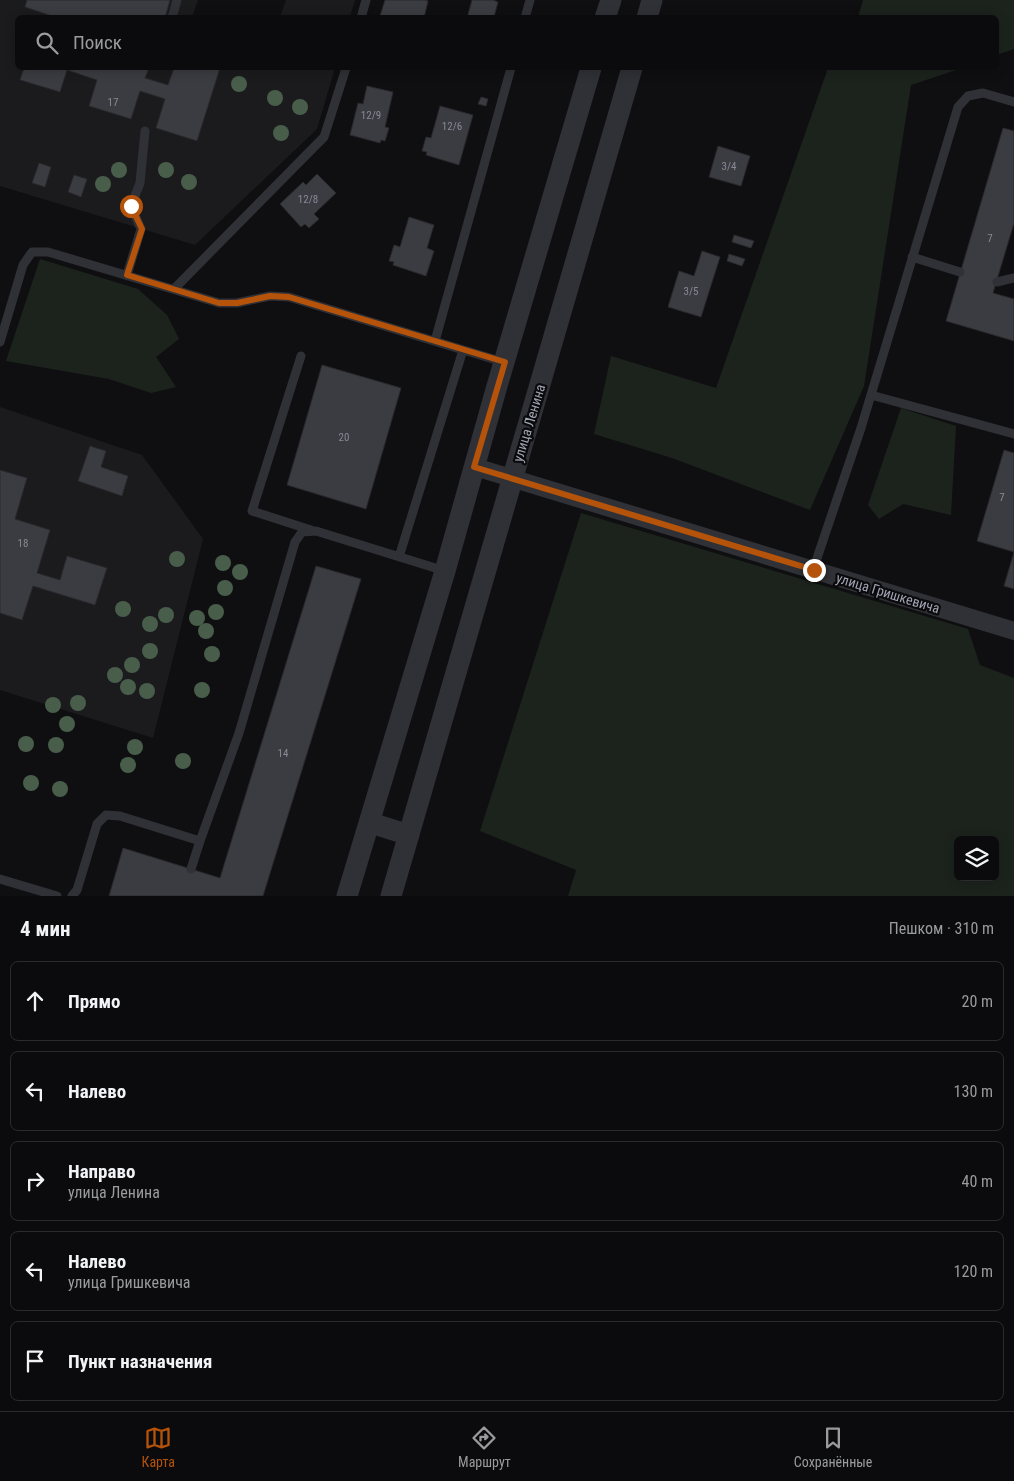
<!DOCTYPE html>
<html lang="ru">
<head>
<meta charset="utf-8">
<style>
  body { margin:0; font-family:"Roboto Condensed",sans-serif; background:#141416; color:#f1f3f6 }
  .controls { position:absolute; right:15px; bottom:15px; display:grid; overflow:hidden; border-radius:8px; box-shadow:0 2px 12px #0003 }
  .controls button { width:45px; height:45px; display:grid; place-items:center; padding:0; border:0; border-bottom:1px solid #2b2b2e; background:#0b0b0d; color:#f1f3f6; font:25px sans-serif }
  .stop { position:absolute; width:15px; height:15px; margin:-11px; border:4px solid #b45309; border-radius:50%; background:#fff }
  .stop.end { background:#b45309; border-color:#fff; box-shadow:0 1px 5px #0008 }
  .list { margin:0; padding:0; list-style:none }
  h2 { display:flex; justify-content:space-between; align-items:center; height:65px; margin:0; padding:0 20px; font-size:21px }
  h2 small { font-size:16px; font-weight:400; color:#9a9b9d }
  .list li { display:grid; grid-template-columns:32px 1fr auto; gap:15px; align-items:center; box-sizing:border-box; height:80px; margin:0 10px 10px; padding:0 10px; border:1px solid #2b2b2e; border-radius:8px }
  .list b { display:block; font-size:19px; white-space:nowrap }
  .list p { margin:0; font-size:16px; white-space:nowrap; color:#9a9b9d }
  .list em { font-size:16px; font-style:normal; color:#9a9b9d }
  .icon { flex:none; width:28px; height:28px; fill:none; stroke:currentColor; stroke-width:2; stroke-linecap:round; stroke-linejoin:round }
  .map { position:relative; flex:none; width:1014px; height:896px; overflow:hidden }
  .search { position:absolute; background:#0b0b0d; box-shadow:0 2px 12px #0003; left:15px; right:15px; top:15px; height:55px; display:flex; align-items:center; gap:12px; box-sizing:border-box; padding:0 18px; border-radius:8px; color:#9a9b9d; font-size:19px }
  .sheet { height:515px; background:#0b0b0d }
  nav { display:flex; justify-content:space-around; align-items:center; box-sizing:border-box; height:70px; border-top:1px solid #2b2b2e; background:#0b0b0d; font-size:14px; color:#9a9b9d }
  nav a { display:grid; justify-items:center; gap:2px }
  nav .on { color:#b45309 }
  .map>svg:first-child { display:block }
  .built { fill:#1b1b1e }
  .green { fill:#1c231d; fill-rule:evenodd }
  .building { fill:#3b3c41; stroke:#29292d }
  .lines { fill:none; stroke-linecap:round; stroke-linejoin:round }
  .service { stroke:#303136; stroke-width:9 }
  .minor { stroke:#303136; stroke-width:18 }
  .tertiary { stroke:#303136; stroke-width:21 }
  .tree { fill:#485e4b }
  .route { stroke:#b45309; stroke-width:6 }
  .labels { text-anchor:middle; stroke-width:4.5; stroke-linejoin:round; paint-order:stroke }
  .number-label { font-size:11px; fill:#878a96 }
  .street-label { font-size:14px; fill:#a0a4b2; stroke:#0a0a0c }
</style>
</head>
<body>
<div class="map">
<svg width="1014" height="896" viewBox="0 0 1014 896">
  <rect width="100%" height="100%" fill="#0f0f11"/>
  <path class="built" d="M0,0H198L192,17L18,18V68H335L317,129L195,245L0,186Z
    M286,0H355L350,17H280Z
    M0,407L142,455L203,539L153,738L0,690Z"/>
  <path class="green" d="M863,0H1014V49L997,55L996,18L858,17Z
    M828,68H962L911,85L864,386L810,510L672,458L594,434L611,356L716,388Z
    M40,259L138,289L167,315L179,339L156,357L176,387L151,393L109,379L6,361Z
    M901,408L956,426L951,515L903,504L879,519L868,505Z
    M581,513L968,629L980,665L1014,678V896H568L576,870L480,831ZM958,840H995V877H958Z"/>
  <path class="building" d="M27,0H170L165,18H51L52,16L25,7Z
    M385,0H425L428,1L424,18H384L380,16Z
    M472,0H493L498,2L494,17L496,18H467Z
    M24,68H149L145,78L168,85L174,68H220L197,141L156,128L165,99L140,91L131,119L89,106L97,80L67,70L60,92L20,80Z
    M367,86L393,92L385,127L389,128L385,141L381,140L380,143L350,135L358,103L363,104Z
    M481,97L488,99L486,106L478,104Z
    M440,106L473,115L459,165L426,155L427,152L422,151L426,137L431,138Z
    M1003,128L1014,131V223L993,293L1014,299V341L946,321Z
    M718,146L750,156L741,186L709,177Z
    M39,163L51,167L45,187L32,183Z
    M317,174L336,193L314,214L319,219L309,228L305,224L301,227L280,204L303,182L306,185Z
    M74,175L87,179L81,197L68,192Z
    M409,217L434,225L427,248L434,251L426,276L393,265L394,262L389,261L394,245L400,247Z
    M734,235L754,241L751,248L732,242Z
    M702,251L720,257L701,317L668,307L679,271L694,276Z
    M729,254L745,259L742,266L727,261Z
    M322,365L401,388L366,509L287,485Z
    M90,446L106,451L101,467L128,476L122,496L78,481Z
    M1004,450L1014,453V589L1004,586L1014,552L977,541Z
    M0,470L27,478L15,519L50,530L37,573L60,580L67,556L107,568L95,605L33,586L22,620L0,613Z
    M316,566L361,579L263,896H109L123,848L220,878Z"/>
  <g class="lines">
    <path class="service" d="M172,18L177,0
      M361,18L366,0
      M525,18L530,0
      M912,257L960,272
      M127,275L141,229L131,206L140,183L145,131
      M997,282L1014,278
      M174,289L324,137L346,68
      M435,341L511,68
      M0,342L23,265L32,252H48L219,303H237L270,296L289,297L503,362
      M301,356L252,511L311,530
      M871,395L1014,434
      M399,557L463,350
      M813,570L861,428L958,107L968,96L983,93L1014,102
      M191,869L200,841
      M0,879L57,896
      M72,896L77,890L97,824L106,815L120,816L200,841L239,733L295,542L302,532L316,531L445,571"/>
    <path class="minor" d="M475,467L1014,631"/>
    <path class="tertiary" d="M605,18L611,0
      M647,18L652,0
      M371,823L409,835
      M347,896L445,571L497,386L591,68
      M391,896L632,68"/>
  </g>
  <g class="tree">
    <circle cx="239" cy="84" r="8"/>
    <circle cx="275" cy="98" r="8"/>
    <circle cx="300" cy="107" r="8"/>
    <circle cx="281" cy="133" r="8"/>
    <circle cx="119" cy="170" r="8"/>
    <circle cx="166" cy="170" r="8"/>
    <circle cx="189" cy="182" r="8"/>
    <circle cx="103" cy="184" r="8"/>
    <circle cx="177" cy="559" r="8"/>
    <circle cx="223" cy="563" r="8"/>
    <circle cx="240" cy="572" r="8"/>
    <circle cx="225" cy="588" r="8"/>
    <circle cx="123" cy="609" r="8"/>
    <circle cx="216" cy="612" r="8"/>
    <circle cx="166" cy="615" r="8"/>
    <circle cx="197" cy="618" r="8"/>
    <circle cx="150" cy="624" r="8"/>
    <circle cx="206" cy="631" r="8"/>
    <circle cx="150" cy="651" r="8"/>
    <circle cx="212" cy="654" r="8"/>
    <circle cx="132" cy="665" r="8"/>
    <circle cx="115" cy="675" r="8"/>
    <circle cx="128" cy="687" r="8"/>
    <circle cx="202" cy="690" r="8"/>
    <circle cx="147" cy="691" r="8"/>
    <circle cx="78" cy="703" r="8"/>
    <circle cx="53" cy="705" r="8"/>
    <circle cx="67" cy="724" r="8"/>
    <circle cx="26" cy="744" r="8"/>
    <circle cx="56" cy="745" r="8"/>
    <circle cx="135" cy="747" r="8"/>
    <circle cx="183" cy="761" r="8"/>
    <circle cx="128" cy="765" r="8"/>
    <circle cx="31" cy="783" r="8"/>
    <circle cx="60" cy="789" r="8"/>
  </g>
  <g class="lines">
    <path class="route" d="M131,206L142,229L127,275L219,303H237L270,296L289,297L505,362L474,467L814,570"/>
  </g>
  <g class="labels">
    <g class="number-label">
      <text x="113" y="106">17</text>
      <text x="371" y="119">12/9</text>
      <text x="452" y="130">12/6</text>
      <text x="729" y="170">3/4</text>
      <text x="308" y="203">12/8</text>
      <text x="990" y="242">7</text>
      <text x="691" y="295">3/5</text>
      <text x="344" y="441">20</text>
      <text x="1002" y="501">7</text>
      <text x="23" y="547">18</text>
      <text x="283" y="757">14</text>
    </g>
    <g class="street-label">
      <text transform="translate(529 423) rotate(-73)" y="5">улица Ленина</text>
      <text transform="translate(888 593) rotate(17)" y="5">улица Гришкевича</text>
    </g>
  </g>
</svg>
<div class="controls">
<button><svg class="icon" aria-label="layers" viewBox="0 0 24 24"><path d="M12 4l9 5-9 5-9-5zM3 14l9 5 9-5"/></svg></button>
</div>
<div class="stop" style="left:131px;top:206px"></div>
<div class="stop end" style="left:814px;top:570px"></div>
<div class="search"><svg class="icon" aria-label="search" viewBox="0 0 24 24"><circle cx="10" cy="10" r="6"/><path d="M15 15l6 6"/></svg>Поиск</div>
</div>
<section class="sheet">
<h2>4 мин<small>Пешком · 310 m</small></h2>
<ul class="list">
<li><svg class="icon" aria-label="ahead" viewBox="0 0 24 24"><path d="M12 20V5M6 11l6-6 6 6"/></svg><div><b>Прямо</b></div><em>20 m</em></li>
<li><svg class="icon" aria-label="left" viewBox="0 0 24 24"><path d="M17 20v-9H6M10 6l-5 5 5 5"/></svg><div><b>Налево</b></div><em>130 m</em></li>
<li><svg class="icon" aria-label="right" viewBox="0 0 24 24"><path d="M7 20v-9h11M14 6l5 5-5 5"/></svg><div><b>Направо</b><p>улица Ленина</p></div><em>40 m</em></li>
<li><svg class="icon" aria-label="left" viewBox="0 0 24 24"><path d="M17 20v-9H6M10 6l-5 5 5 5"/></svg><div><b>Налево</b><p>улица Гришкевича</p></div><em>120 m</em></li>
<li><svg class="icon" aria-label="arrive" viewBox="0 0 24 24"><path d="M6 21V4h12l-3 4 3 4H6"/></svg><div><b>Пункт назначения</b></div></li>
</ul>
</section>
<nav>
<a class="on"><svg class="icon" aria-label="map" viewBox="0 0 24 24"><path d="M3 6l6-2 6 2 6-2v14l-6 2-6-2-6 2zM9 4v14M15 6v14"/></svg>Карта</a>
<a><svg class="icon" aria-label="directions" viewBox="0 0 24 24"><path d="M12 3l9 9-9 9-9-9zM9 14v-3h6M13 9l2 2-2 2"/></svg>Маршрут</a>
<a><svg class="icon" aria-label="saved" viewBox="0 0 24 24"><path d="M7 4h10v16l-5-4-5 4z"/></svg>Сохранённые</a>
</nav>
</body>
</html>
